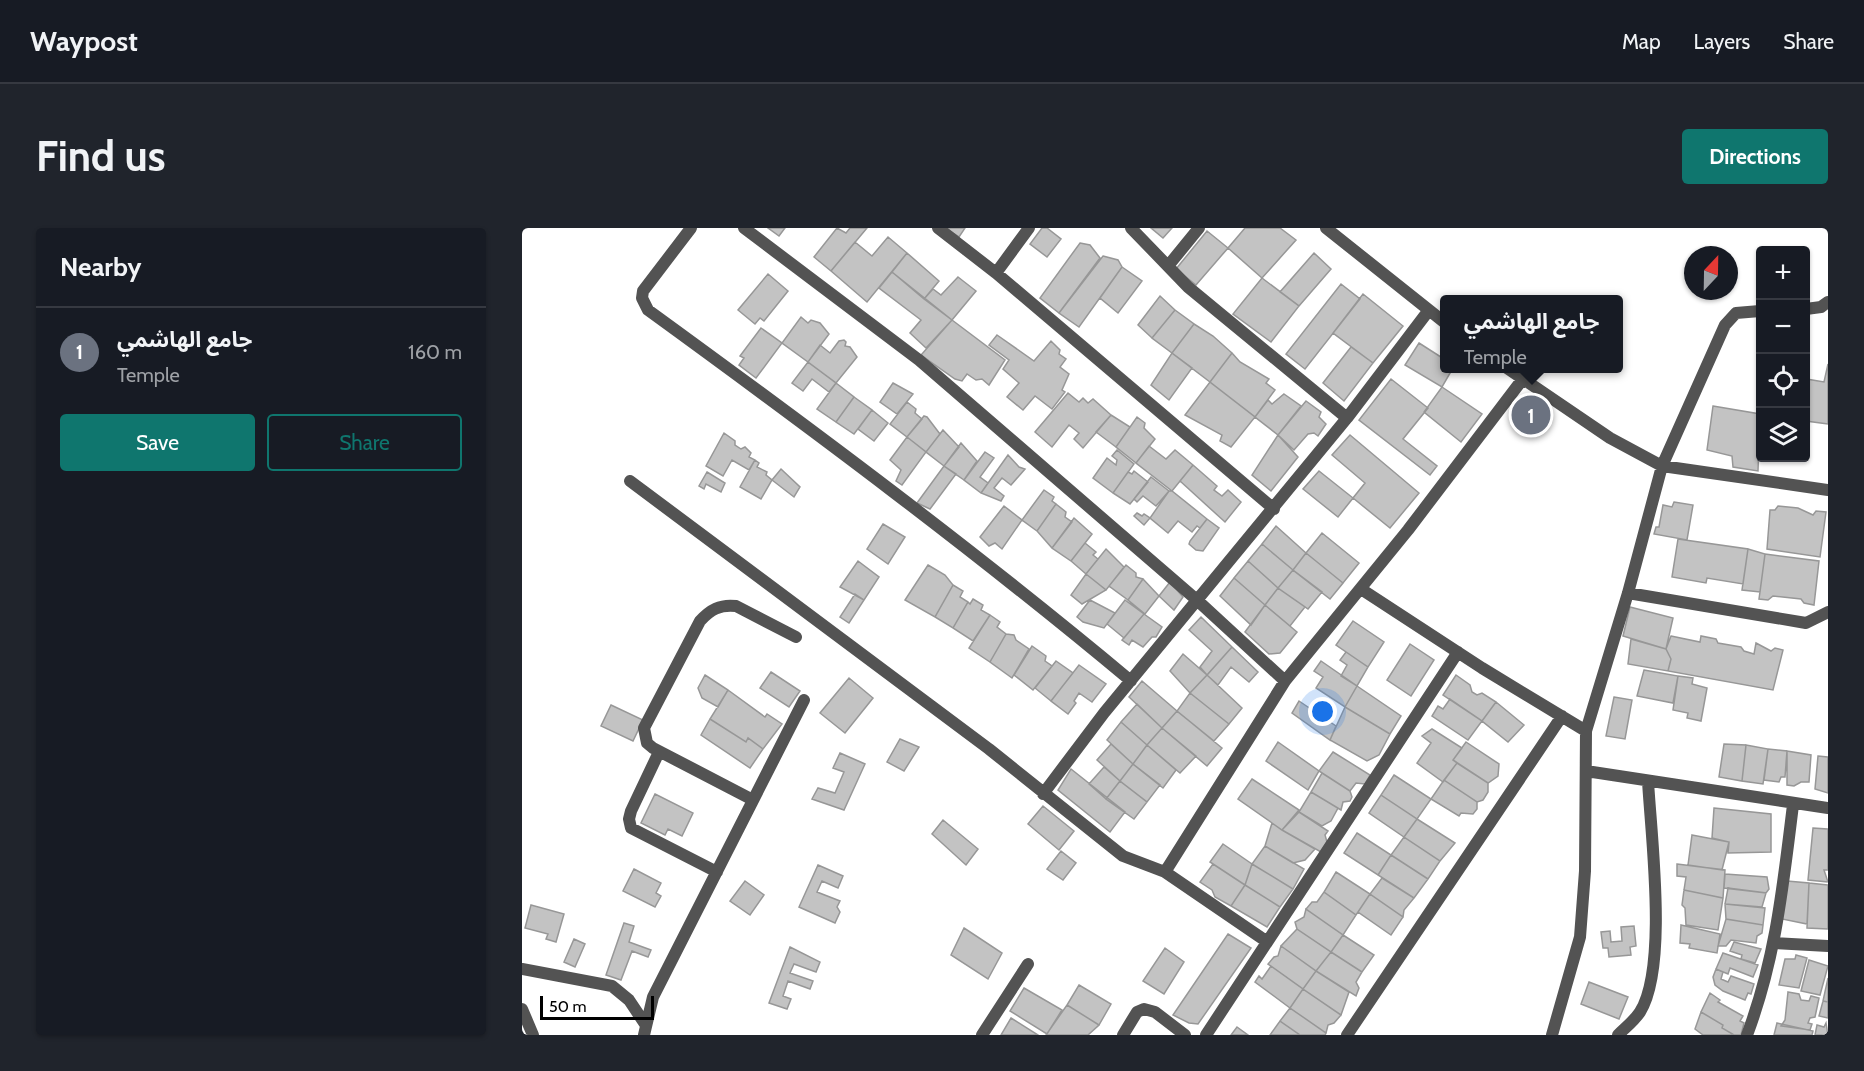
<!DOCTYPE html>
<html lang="en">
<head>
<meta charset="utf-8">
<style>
  body { margin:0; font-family:Cabin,"Noto Sans Arabic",sans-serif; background:#20242c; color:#f1f3f6 }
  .controls { position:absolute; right:18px; top:18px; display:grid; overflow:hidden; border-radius:6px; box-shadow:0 2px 4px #0004 }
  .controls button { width:54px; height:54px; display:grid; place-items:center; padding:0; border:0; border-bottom:2px solid #363941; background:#171b24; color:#f1f3f6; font:30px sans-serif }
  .compass { position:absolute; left:1162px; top:18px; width:54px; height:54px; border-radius:50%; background:#171b24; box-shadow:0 2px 4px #0004; rotate:22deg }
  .scale { position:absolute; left:18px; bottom:15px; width:114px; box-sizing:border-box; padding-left:6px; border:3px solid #000; border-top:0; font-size:16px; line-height:21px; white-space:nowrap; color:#000; -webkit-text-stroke:4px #fff; paint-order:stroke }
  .you { position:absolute; left:801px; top:484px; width:21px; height:21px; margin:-15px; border:4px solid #fff; border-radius:50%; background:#1a73e8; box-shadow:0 0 0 9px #1a73e833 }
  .badge { display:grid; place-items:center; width:39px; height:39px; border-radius:50%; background:#0f766e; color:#fff; font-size:20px; font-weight:700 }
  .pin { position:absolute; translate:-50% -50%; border:3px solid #fff; box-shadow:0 2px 6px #0006 }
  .popup { position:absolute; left:918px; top:67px; width:183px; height:78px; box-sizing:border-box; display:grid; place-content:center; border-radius:6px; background:#171b24; filter:drop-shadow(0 2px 4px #0005); font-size:20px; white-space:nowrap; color:#9ea1a6 }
  .popup b { font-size:22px; color:#f1f3f6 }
  .popup::after { content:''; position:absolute; left:50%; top:100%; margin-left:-12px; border:12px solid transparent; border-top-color:#171b24 }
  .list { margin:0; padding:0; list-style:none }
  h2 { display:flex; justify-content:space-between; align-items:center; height:78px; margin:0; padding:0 24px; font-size:26px }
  h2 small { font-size:20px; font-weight:400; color:#9ea1a6 }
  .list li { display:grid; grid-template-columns:39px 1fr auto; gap:18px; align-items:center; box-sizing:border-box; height:90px; padding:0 24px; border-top:2px solid #363941 }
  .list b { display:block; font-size:22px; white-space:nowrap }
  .list p { margin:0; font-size:20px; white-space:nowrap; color:#9ea1a6 }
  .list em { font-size:20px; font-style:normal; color:#9ea1a6 }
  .actions { display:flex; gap:12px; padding:18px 24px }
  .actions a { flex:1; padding:14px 0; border:2px solid #0f766e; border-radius:6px; text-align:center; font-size:21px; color:#0f766e }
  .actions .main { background:#0f766e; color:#fff }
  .icon { flex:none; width:33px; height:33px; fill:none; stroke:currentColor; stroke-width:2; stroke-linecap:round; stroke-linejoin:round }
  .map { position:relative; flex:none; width:1306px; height:807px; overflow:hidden; border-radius:6px }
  header { display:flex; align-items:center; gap:36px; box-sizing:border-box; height:84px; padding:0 30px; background:#171b24; border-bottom:2px solid #363941 }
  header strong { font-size:28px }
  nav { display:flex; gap:33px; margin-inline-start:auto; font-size:21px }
  .intro { display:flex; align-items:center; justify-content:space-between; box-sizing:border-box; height:144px; padding:0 36px }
  h1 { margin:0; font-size:42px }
  .button { padding:15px 27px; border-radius:6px; background:#0f766e; color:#fff; font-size:21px; font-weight:700 }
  main { display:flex; gap:36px; padding:0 36px }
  aside { flex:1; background:#171b24; border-radius:6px; box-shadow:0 2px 4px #0004 }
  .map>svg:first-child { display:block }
  .building { fill:#c3c3c3; stroke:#979797; stroke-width:1.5 }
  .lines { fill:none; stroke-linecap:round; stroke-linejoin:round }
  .street { stroke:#535353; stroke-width:12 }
</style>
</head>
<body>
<header>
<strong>Waypost</strong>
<nav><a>Map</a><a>Layers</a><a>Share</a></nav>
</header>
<div class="intro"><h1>Find us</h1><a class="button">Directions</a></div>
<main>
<aside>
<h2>Nearby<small></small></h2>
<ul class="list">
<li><span class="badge" style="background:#6b7280">1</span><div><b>جامع الهاشمي</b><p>Temple</p></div><em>160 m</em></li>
</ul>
<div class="actions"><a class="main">Save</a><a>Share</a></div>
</aside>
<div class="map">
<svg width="1306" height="807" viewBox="0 0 1306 807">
  <rect width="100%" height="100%" fill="#fff"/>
  <path class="building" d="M246,0H263L257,8Z
    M315,0L324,5L328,0H345L309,43L292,29Z
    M423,0H443L437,9Z
    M520,0H525L539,11L525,29L508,16Z
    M629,0H650L641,10Z
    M723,0H758L774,12L740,50L706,20Z
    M685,3L706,20L674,57L654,41Z
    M366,9L385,25L345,74L309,43L333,14L350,28Z
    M558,15L568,17L578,30L537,85L518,70Z
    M385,25L417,53L402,71L370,44Z
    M792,25L809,41L777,78L758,64Z
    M581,28L596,32L600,39L557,99L537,85Z
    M600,39L620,53L596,85L578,70Z
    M370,44L430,92L404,120L388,105L399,92L357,60Z
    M246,46L266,63L242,93L238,90L233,96L216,82Z
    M436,49L454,63L430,92L402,71L411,61L419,67Z
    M740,50L777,78L749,114L711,86Z
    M819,56L838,71L783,141L764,126Z
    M841,66L881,98L851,135L811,105Z
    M638,68L653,82L630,110L616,97Z
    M653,82L672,96L650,125L630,110Z
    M279,89L286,95L289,92L298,95L307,106L286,134L260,115Z
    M430,92L483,132L467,157L460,151L454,152L445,146L440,153L433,151L399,127Z
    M672,96L691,108L710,125L688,154L650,125Z
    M239,100L260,115L234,150L217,137L222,130L218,128Z
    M475,107L512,133L529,113L538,122L537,126L544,131L538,139L547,146L540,162L543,164L530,181L513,168L501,182L485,169L497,155L481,141L487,132L467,117Z
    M322,112L324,114L323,118L328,119L335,129L314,155L286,134L298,117L308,125L317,113Z
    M897,115L922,131V140H931L920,159L883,137Z
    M829,119L851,135L822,173L801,155Z
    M650,125L670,140L647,172L629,157Z
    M710,125L718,134L747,151L744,155L753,162L733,189L688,154Z
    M286,134L314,155L307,164L290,151L281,163L270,155Z
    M1306,136V196L1284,193V151L1302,154Z
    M869,151L906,180L881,211L915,238L908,247L837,192Z
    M688,154L733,189L709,219L698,213L700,207L663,187Z
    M314,155L332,169L314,194L295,181Z
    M371,155L391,166L375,186L358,174Z
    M920,159L960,186L939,214L902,184Z
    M546,165L557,174L561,170L566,175L571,171L589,187L561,220L552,211L557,205L547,197L530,219L513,204Z
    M762,166L779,178L756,207L733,189L746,172L750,176Z
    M332,169L350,182L332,206L314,194Z
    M784,173L799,184L797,189L804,196L796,208L792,205L786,206L772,222L756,207Z
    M385,174L394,181L393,185L400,191L385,209L368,196Z
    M1191,178L1238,186L1236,243L1211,239L1210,228L1185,222Z
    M350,182L366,195L352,213L336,201Z
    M589,187L608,199L594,219L574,204Z
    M402,188L405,189L418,206L404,224L385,209Z
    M615,189L623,195L622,200L633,211L614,235L594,219Z
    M421,202L437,219L422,238L404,224Z
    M202,205L213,213V217L219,221L223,219L229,225L227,229L233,232L227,242L210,232L201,248L184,238Z
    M756,207L776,229L749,263L730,247Z
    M828,207L897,265L868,300L831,270L843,255L810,227Z
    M385,209L404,224L380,257L374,253L379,242L368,232Z
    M439,215L455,233L442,252L422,238Z
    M627,218L644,231L653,222L671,237L650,263L614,235Z
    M595,222L612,236L591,265L571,250L585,230L594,237L595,232L590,228Z
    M463,224L472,230L458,249L466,255L459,265L442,252Z
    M486,227L497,239L503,241L489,257L480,250L472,260L482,268L479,273L459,265Z
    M233,232L237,235L235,239L245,244L244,247L250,252L239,271L218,259Z
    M671,237L695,258L692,262L700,268L706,262L719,274L703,294L658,253Z
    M422,238L434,246L408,281L395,275Z
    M259,241L278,259L272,269L250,252Z
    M612,243L626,254L608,276L591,265L606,244L610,246Z
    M797,243L831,270L816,289L781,261Z
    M185,244L203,255L199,264L184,256L182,261L177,258Z
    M629,249L647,263L634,278L621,268L615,274L612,271Z
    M522,262L532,269L530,273L534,276L515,303L500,292Z
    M647,263H650L685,291L678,300L675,298L670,304L656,293L646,305L628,290Z
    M1152,274L1171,277L1165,312L1132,306L1134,299H1137L1141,277L1150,279Z
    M534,276L544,284L543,289L550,294L530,320L515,303Z
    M482,278L500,292L480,321L473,315L467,318L458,309Z
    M1256,278L1276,280L1291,287L1294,283L1304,284L1298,329L1245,321L1248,282H1253Z
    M615,285L620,288L622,286L628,290L622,297L612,288Z
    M552,290L570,306L549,333L530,320Z
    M685,291L697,300L681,323L674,322L667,316L668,313Z
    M361,296L383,309L366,336L345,321Z
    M754,298L784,325L771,342L740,316Z
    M800,305L837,335L821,355L784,325Z
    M1156,311L1226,321L1221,356L1185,350L1184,355L1150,349Z
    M563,315L574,324L571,327L576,331L564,346L549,333Z
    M740,316L771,342L756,360L726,333Z
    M584,321L602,339L584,362L564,346Z
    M1226,321L1243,326L1238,364L1220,362Z
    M784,325L821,355L808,371L771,342Z
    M1243,326L1297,333L1292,377L1282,375L1279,371L1251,368L1246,372L1237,371Z
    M336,333L357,349L342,372L318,359Z
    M726,333L756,360L743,377L712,350Z
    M406,337L423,347L431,357L413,389L383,372Z
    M604,337L614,345V349L621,351L606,372L587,358Z
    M771,342L800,364L786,381L756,360Z
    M564,346L584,362L560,376L549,367Z
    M712,350L743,377L729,397L698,368Z
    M621,351L637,368L623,386L606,372Z
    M648,354L661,369L652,382L637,368Z
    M431,357L441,363L438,369L446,374L431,400L413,389Z
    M756,360L783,379L768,398L743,377Z
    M333,366L342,372L327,395L318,389Z
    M451,371L461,377L459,382L468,387L451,413L431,400L446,374L448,376Z
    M568,372L593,385L582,400L561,394L555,389Z
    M603,372L622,386L602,410L585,396Z
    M743,377L775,404L758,425L747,426L723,404Z
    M1108,379L1151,390L1144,421L1101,408Z
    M622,386L640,399L634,409H630L621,419L610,412L607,417L600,412Z
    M468,387L478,394L475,399L484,406L468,434L447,420Z
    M679,389L710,419L685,447L678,439L690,423L667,402Z
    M831,393L862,414L846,439L814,417Z
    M484,406L492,407L494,412L507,421L490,450L468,434Z
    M1149,408L1178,414L1179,408L1194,411L1196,415L1219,419L1222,423L1232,426L1234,415L1249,423L1253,420L1261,422L1251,462L1146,443L1149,431L1144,421Z
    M1109,411L1144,421L1149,431L1146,443L1106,436Z
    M888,416L912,432L889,468L865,452Z
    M510,418L524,428L523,433L530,438L511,462L492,447Z
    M710,419L736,444L727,454L709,439L696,457L685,447Z
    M824,424L846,439L835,458L819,448L825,437L818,432Z
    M661,426L685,447L668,465L648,443Z
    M534,433L551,445L529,473L513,460Z
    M799,433L835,458L823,479L794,460L801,449L792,443Z
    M557,437L584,456L570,474L557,465L552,473L554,475L546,486L529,473Z
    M1122,442L1156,448L1151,475L1115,468Z
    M249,444L278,463L267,479L238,460Z
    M183,447L206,462L196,479L180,470L176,460Z
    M685,447L720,480L707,496L668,465Z
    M934,447L948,457L950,464L955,467L960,465L974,474L960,493L921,467Z
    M1156,448L1171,450L1170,456L1185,460L1179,493L1165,490L1166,485L1151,482Z
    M327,450L351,470L323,505L298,485Z
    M620,453L655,483L640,500L607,469Z
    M835,458L879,488L868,506L823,479Z
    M206,462L243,489L245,486L260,496L241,521L226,510L224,514L188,491Z
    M668,465L707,496L692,513L655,483Z
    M1092,469L1110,472L1103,511L1084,508Z
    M928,471L960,493L946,512L910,488L916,478L921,481Z
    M777,473L814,498L808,512L770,485Z
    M974,474L1002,497L986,514L960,493Z
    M615,476L640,500L625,517L599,494Z
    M89,477L121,492L111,513L79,498Z
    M823,479L868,506L857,527L845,533L808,512Z
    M655,483L700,520L685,538L640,500Z
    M188,491L224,514L226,510L241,521L228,540L179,507Z
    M599,494L625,517L611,536L585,512Z
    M640,500L674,528L658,545L625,517Z
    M910,501L940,520L931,532L935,535L921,554L895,535L909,515L900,508Z
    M378,511L397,519L382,543L365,534Z
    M756,514L797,543L786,562L744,533Z
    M944,514L977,536L976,548L966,555L931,532Z
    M589,516L611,536L598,553L575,532Z
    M1202,516L1224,517L1220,553L1197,549Z
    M625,517L654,542L641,560L611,536Z
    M1224,517L1246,521L1241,556L1220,553Z
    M1246,521L1265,523L1263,549H1259L1257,554L1242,552Z
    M1265,523L1289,527L1287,554H1279L1272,558L1265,557Z
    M811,524L848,547L843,556L834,555L828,563L797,543Z
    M318,525L343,536L322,582L290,571L296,560L313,565L322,544L311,540Z
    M1296,528L1306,529V565L1293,561Z
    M935,535L966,555V564L961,572L955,574L922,552Z
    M611,536L638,557L625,574L598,553Z
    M582,539L598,553L584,571L567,556Z
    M549,541L603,584L588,604L536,562Z
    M800,545L828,563L830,569L828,573L821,574L819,582L789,564Z
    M872,547L909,571L895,591L859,567Z
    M730,551L777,582L760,602L716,571Z
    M922,552L955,574V581L951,586L939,585L937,588L909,571Z
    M598,553L625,574L612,591L584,571Z
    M789,564L816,580L809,593L800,598L777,584Z
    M133,566L171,585L160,608L146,601L143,607L119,595Z
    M859,567L895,591L882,609L847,585Z
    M521,578L552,603L537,622L506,596Z
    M1192,580L1249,586V624L1206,625L1207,614L1190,610Z
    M777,584L806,603L803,607L805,614L799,624L760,602Z
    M895,591L933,615L918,633L882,609Z
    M421,592L456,621L444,637L410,606Z
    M750,595L760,602L793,621L783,632L771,635L743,618Z
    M1291,600L1306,601V642H1302L1306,654L1286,652Z
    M835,605L869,627L856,647L822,625Z
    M1170,607L1207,614L1200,642L1166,637Z
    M882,609L918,633L906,651L869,627Z
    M701,616L730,636L723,657L688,634Z
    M743,618L782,641L771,661L730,636Z
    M539,623L554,635L541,652L525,641Z
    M869,627L906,651L892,670L856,647Z
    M691,636L723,657L709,678L693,669L690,662L678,654Z
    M730,636L771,661L758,679L723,657Z
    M1155,636L1203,642L1201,670L1162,662L1164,649L1155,648Z
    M296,637L321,648L316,660L300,653L295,664L318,673L315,679L318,684L313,695L277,679Z
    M112,641L139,655L134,665L139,668L133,679L101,663Z
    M814,644L848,666L834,687L802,664Z
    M1203,646L1245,649L1247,661L1244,665L1202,660Z
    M860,650L892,670L882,682L881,689L848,666Z
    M223,653L242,667L228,687L208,673Z
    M1265,653L1287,655L1285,696L1260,691Z
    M1287,655L1306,657V701L1285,700Z
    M723,657L758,679L745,699L709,678Z
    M1206,660L1244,665L1240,679L1203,676Z
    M1162,662L1201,670L1196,702L1164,697L1163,680L1160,677Z
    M802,664L834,687L821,707L784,681L790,674H795Z
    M848,666L881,689L869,707L836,684Z
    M1203,676L1243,680L1241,697L1204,691Z
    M9,677L42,686L34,714L24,711L26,706L3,700Z
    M784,681L821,707L809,724L775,701L773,694L782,689Z
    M1204,691L1241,697L1240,705L1235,708L1234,715L1209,712L1204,718H1196Z
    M102,695L112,698L107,714L129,722L126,729L110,723L99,752L84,747Z
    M1159,697L1198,706L1195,725L1167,720L1168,716L1158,715Z
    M1112,698L1114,718L1108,719L1109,727L1087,729L1086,720H1081L1079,704L1088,703L1089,714L1100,713L1099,699Z
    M442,700L480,725L466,751L429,727Z
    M775,701L809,724L794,743L759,718Z
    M706,706L729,720L676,796L667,795L651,787Z
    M821,707L852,727L840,744L809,724Z
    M52,711L63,716L53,739L42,734Z
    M1212,714L1239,721L1233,735L1219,731L1220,727L1208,723Z
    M759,718L794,743L781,761L746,736L752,729L756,728Z
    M268,719L298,734L294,744L272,736L268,745L291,753L288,761L266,753L261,768L269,771L265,781L247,775Z
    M643,720L662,734L642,766L621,753Z
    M809,724L840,744L834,754L837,760L834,768L794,743Z
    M1201,725L1236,737L1231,749L1208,740L1206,746L1194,741Z
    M1274,727L1285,730L1277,760L1257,757L1263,731H1273Z
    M1287,732L1306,738L1298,767L1279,763Z
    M749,738L781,761L768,780L733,754L737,748L740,751Z
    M1194,741L1201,744L1199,751L1206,754L1209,748L1232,756L1229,766L1226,765L1223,772L1201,763L1193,757L1191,749Z
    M794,743L827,764L819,787L781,761Z
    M1306,750V774L1301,773Z
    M1067,754L1106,769L1097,791L1059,776Z
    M557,757L589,776L577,797L545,777Z
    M502,760L540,782L525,806L488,783Z
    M781,761L819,787L812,795L806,797L804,805L768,780Z
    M1266,764L1277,766L1279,772L1287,773L1289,768L1297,770L1293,789L1288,790L1286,795L1290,796L1288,802L1259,798L1263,792Z
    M1188,765L1198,772L1196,774L1221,788L1218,793L1222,795L1219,807H1212L1200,800L1201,797L1179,784Z
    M1301,773L1306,774V790L1297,788Z
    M545,777L577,797L566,807H524Z
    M768,780L804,805L803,807H778L758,793Z
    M1179,784L1201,797L1200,800L1212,807H1181L1173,801Z
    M489,790L516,807H479Z
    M758,793L778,807H748Z
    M1255,795L1291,803L1290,807H1252Z
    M1304,795L1306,807H1293L1295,797L1302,799Z
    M715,799L726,807H709Z"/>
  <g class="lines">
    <path class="street" d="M169,0L121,63L120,70L126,82C291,202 452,322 609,453
      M222,0L397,132L676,373L763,453
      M416,0L474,45L752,281
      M609,0L666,59L825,190
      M804,0L922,94
      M646,38L677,0
      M474,45L507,0
      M1284,81L1299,79L1306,74
      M985,140L1088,210L1140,238L1306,262
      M108,253L467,521L601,628L643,644L744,713
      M839,361L960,440L1064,503
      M1106,365L1284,395L1306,384
      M137,524L109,583L107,591L109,600L195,644
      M1064,543L1306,580
      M521,566L582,485L825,190L907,82
      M231,572L131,520L125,515L122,500L178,393C188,382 198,376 214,378L274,409
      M643,644L763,453L886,302L1000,152
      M1253,715L1306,718
      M0,741L90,758L107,772L123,796
      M0,781L11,807
      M122,807L131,769L282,472
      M460,807L506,736
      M601,807L615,784L622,781L633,784L663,807
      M684,807L936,424
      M825,807L1040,488
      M1030,807L1058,709L1063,643L1064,503L1106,365L1140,238L1203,97L1214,85L1238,83
      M1096,807C1103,800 1113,792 1118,784C1146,739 1129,608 1126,553
      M1225,807C1254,730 1261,657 1271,577"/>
  </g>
</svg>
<div class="controls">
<button>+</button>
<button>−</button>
<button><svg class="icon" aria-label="locate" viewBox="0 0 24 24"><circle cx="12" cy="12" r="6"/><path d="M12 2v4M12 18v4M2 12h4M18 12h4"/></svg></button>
<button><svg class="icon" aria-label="layers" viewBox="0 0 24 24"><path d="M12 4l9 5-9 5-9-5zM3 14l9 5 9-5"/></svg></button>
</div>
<svg class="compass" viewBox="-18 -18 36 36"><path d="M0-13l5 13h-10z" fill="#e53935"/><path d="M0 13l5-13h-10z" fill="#9ea1a6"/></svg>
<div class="scale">50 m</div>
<div class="you"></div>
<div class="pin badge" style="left:1009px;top:187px;background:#6b7280">1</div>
<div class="popup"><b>جامع الهاشمي</b>Temple</div>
</div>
</main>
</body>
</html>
